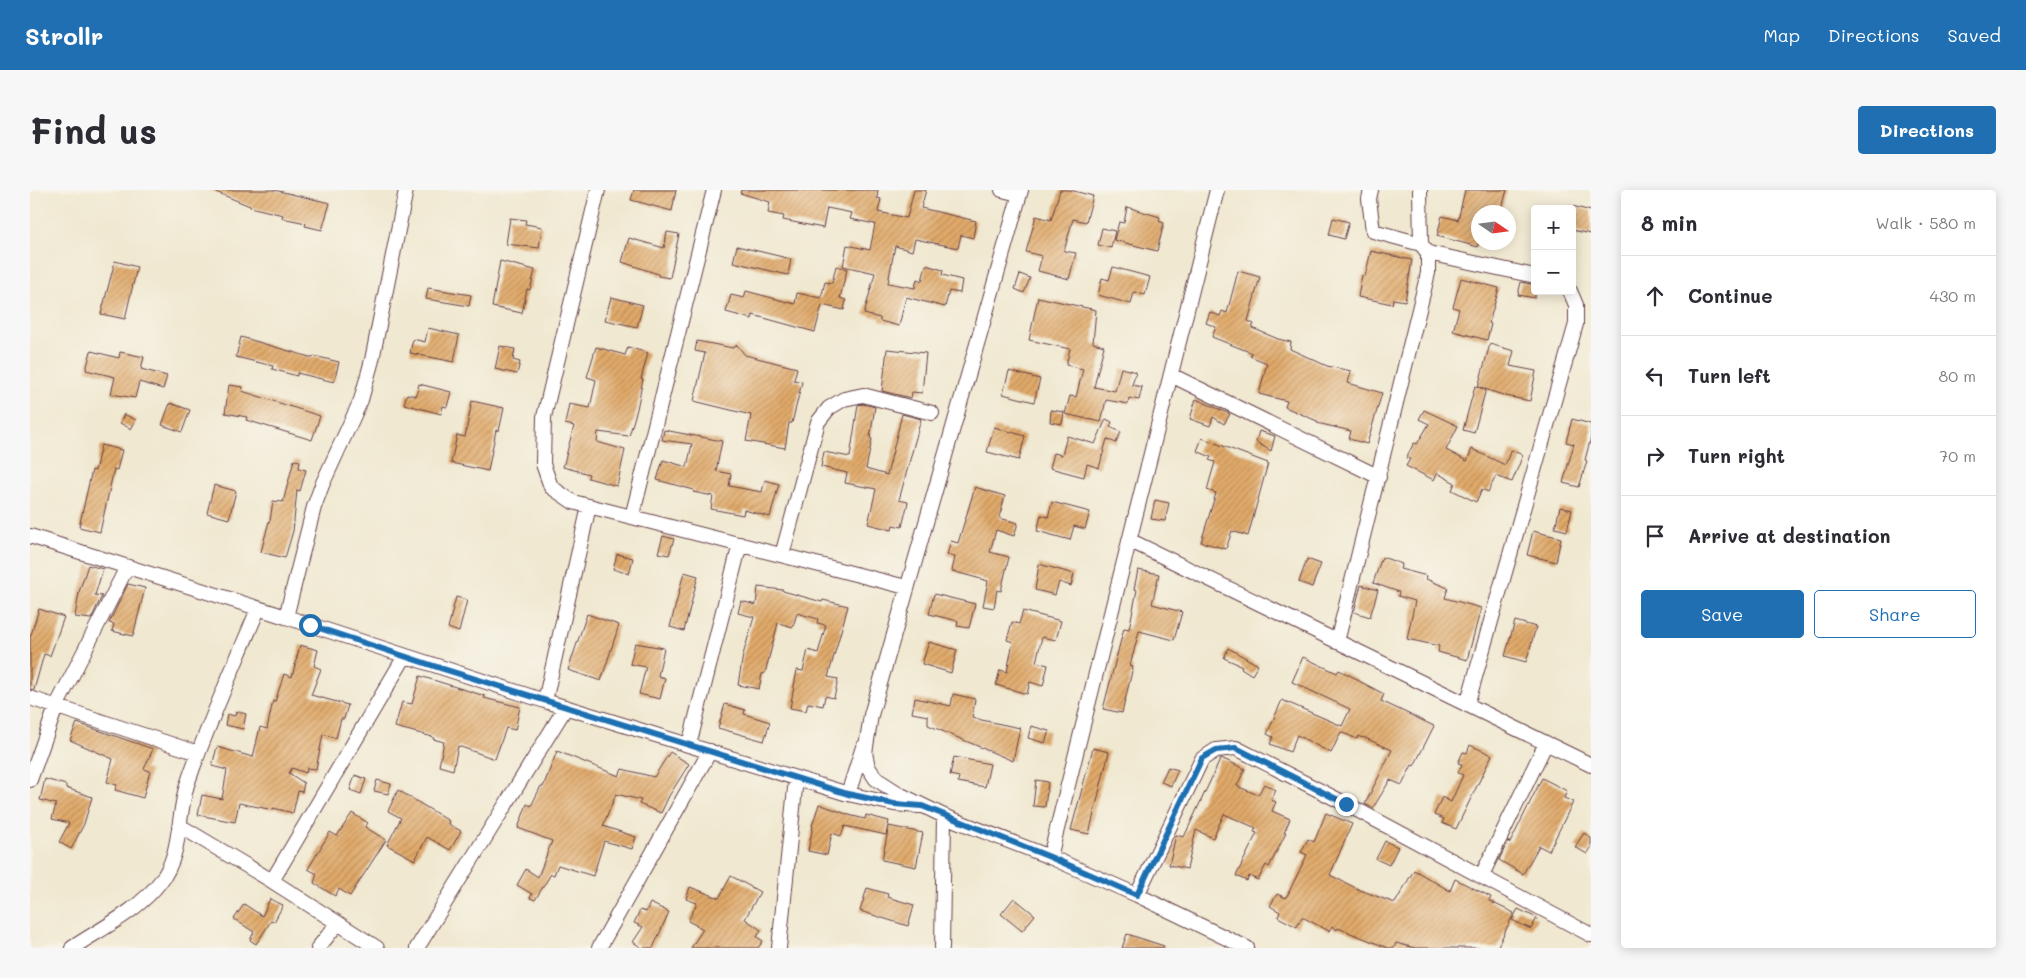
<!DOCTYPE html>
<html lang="en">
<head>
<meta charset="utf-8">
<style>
  body { margin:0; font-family:Mali,sans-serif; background:#f7f7f7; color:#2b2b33 }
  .controls { position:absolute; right:15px; top:15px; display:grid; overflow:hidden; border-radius:5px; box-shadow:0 2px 12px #0003 }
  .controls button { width:45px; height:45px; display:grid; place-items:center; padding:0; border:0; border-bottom:1px solid #e1e1e2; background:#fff; color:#2b2b33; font:25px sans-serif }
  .compass { position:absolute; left:1441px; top:15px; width:45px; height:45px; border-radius:50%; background:#fff; box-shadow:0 2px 12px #0003; rotate:103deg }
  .stop { position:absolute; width:15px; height:15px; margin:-11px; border:4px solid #1f6fb2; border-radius:50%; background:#fff }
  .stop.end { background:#1f6fb2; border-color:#fff; box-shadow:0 1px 5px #0008 }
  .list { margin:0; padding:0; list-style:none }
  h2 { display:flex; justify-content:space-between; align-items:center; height:65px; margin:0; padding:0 20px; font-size:21px }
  h2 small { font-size:16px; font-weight:400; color:#7c7c81 }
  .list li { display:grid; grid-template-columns:32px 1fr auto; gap:15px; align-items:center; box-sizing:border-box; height:80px; padding:0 20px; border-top:1px solid #e1e1e2 }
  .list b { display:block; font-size:19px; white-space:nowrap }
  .list em { font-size:16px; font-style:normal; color:#7c7c81 }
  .actions { display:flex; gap:10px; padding:15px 20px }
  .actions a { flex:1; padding:11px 0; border:1px solid #1f6fb2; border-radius:5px; text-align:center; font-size:18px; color:#1f6fb2 }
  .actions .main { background:#1f6fb2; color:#fff }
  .icon { flex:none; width:28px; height:28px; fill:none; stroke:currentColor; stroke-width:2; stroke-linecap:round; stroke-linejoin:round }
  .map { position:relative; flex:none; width:1561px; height:758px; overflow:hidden; border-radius:5px }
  header { display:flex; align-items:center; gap:30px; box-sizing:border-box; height:70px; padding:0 25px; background:#1f6fb2; color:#fff }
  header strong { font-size:24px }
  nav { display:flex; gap:28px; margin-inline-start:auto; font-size:18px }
  .intro { display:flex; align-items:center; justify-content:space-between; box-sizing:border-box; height:120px; padding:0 30px }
  h1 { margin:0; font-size:35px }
  .button { padding:12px 22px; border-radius:5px; background:#1f6fb2; color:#fff; font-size:18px; font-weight:700 }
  main { display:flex; gap:30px; padding:0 30px }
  aside { flex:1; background:#fff; border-radius:5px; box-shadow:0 2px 12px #0003 }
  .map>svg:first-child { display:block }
  .building { fill:url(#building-hatch) }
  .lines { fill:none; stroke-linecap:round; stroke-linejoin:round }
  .minor-casing { stroke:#633d44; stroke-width:16 }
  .minor { stroke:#fff; stroke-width:14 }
  .route { stroke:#1f6fb2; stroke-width:6 }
</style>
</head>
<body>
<header>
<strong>Strollr</strong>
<nav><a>Map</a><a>Directions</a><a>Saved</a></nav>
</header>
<div class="intro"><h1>Find us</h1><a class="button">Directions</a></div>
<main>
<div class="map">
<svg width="1561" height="758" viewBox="0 0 1561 758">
  <defs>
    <pattern id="building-hatch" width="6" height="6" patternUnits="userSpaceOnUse" patternTransform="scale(1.25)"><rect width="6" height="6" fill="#e1aa6a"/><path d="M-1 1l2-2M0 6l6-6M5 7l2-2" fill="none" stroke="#b88a57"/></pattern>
  </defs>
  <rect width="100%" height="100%" fill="#f7f3e8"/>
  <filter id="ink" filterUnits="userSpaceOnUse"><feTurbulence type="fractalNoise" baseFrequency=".02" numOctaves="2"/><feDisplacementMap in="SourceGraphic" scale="10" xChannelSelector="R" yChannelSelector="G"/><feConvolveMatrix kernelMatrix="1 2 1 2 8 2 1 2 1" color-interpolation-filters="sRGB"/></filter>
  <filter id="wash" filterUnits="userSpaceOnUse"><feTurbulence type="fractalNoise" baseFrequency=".0096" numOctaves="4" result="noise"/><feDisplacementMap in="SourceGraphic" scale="20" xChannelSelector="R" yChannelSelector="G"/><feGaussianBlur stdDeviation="1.12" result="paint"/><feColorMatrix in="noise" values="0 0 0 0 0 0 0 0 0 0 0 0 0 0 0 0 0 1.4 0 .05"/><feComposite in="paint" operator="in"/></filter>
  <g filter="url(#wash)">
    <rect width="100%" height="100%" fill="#f0e8d0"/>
    <g id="blocks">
      <path class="building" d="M181,0H244L300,13L292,40L275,36L276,33L252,28L253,25L220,17V16Z
        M604,0H646L642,21L601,10Z
        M711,0H848L847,8L851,9L848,22L877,28L884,0H896L891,18L946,31L943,48L931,45L928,58L885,49L882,61L865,56L858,93L885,98L887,89L892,91L896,75L913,80L912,85L932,90L930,103L919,101L915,117L876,107L869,136L850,131V128L834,124L845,83L813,76L817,55L840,60L845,34L820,29L822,23L797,18L793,38L753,30L754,26L738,23L740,12L710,3Z
        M1030,0H1040L1063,6L1056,32L1043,29L1034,61L1046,63L1039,89L1008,81L1012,66L996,62L1006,26L1021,30Z
        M1435,0H1477L1471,22H1448V57L1407,46L1412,26L1428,30Z
        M1542,16L1561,21V44L1542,40Z
        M1097,17L1130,27L1129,31L1134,33L1127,61L1084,50L1089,32L1094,33Z
        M480,28L496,30L495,34L512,37L509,58L476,54Z
        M1303,28L1319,32L1314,49L1299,45Z
        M1072,38L1085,41L1081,58L1068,55Z
        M637,42L649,44L640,88L628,86V84L592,72L599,48L634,58Z
        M707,56L761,69L758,85L703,72Z
        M1341,61L1382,70L1375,111L1363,109L1362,114L1328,107L1332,85L1335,86Z
        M85,71L107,77L95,129L71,124Z
        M470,71L505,80L500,100L497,99L492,123L462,117Z
        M806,76L817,79L810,108L816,110L814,120L792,115L785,142L723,125L722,129L696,122L701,105L714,108L716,101L765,114L767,103L791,108L795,92L802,93Z
        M1083,77L1120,87L1115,105L1104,102L1101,114L1068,105L1072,88L1079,90Z
        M1208,81L1230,87L1218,131L1224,134L1222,138L1248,149L1261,152L1260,159L1297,176L1321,181L1318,193L1352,203L1337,254L1319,249L1321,241L1287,233V231L1255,217L1257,211L1229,204L1237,173L1220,166L1222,163L1182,147L1186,137L1176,133L1180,122L1190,126L1192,121L1197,123Z
        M990,84L1000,88L994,103L985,99Z
        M1431,88L1469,98L1459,133L1461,134L1457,150L1423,141L1429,119L1423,117Z
        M1491,92L1505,95V108L1488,105Z
        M398,98L441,105L439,116L396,109Z
        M581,107L613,115L607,137L575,130Z
        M1008,107L1066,120L1063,153L1074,156L1064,197L1085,201L1091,178L1106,182L1102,195L1112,197L1109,210L1099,208L1098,214L1076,210L1071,232L1035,224L1040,206L1046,207L1053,179L1036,175L1040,159L999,150Z
        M398,138L429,145L424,172L380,163L383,149L395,152Z
        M211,147L283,168L284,166L309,172L304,192L267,183V186L242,179L243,176L206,167Z
        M667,151L703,158L707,155L715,165L767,178L764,190L772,192L762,233H759L755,258L716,251L721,225L664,211L675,163L665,161Z
        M1460,154L1484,161L1480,176L1506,181L1500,211L1476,206L1448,197Z
        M470,156L485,159L483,170L490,172L487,184L465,179Z
        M566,157L595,165L598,157L618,163L611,189H613L607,219L599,246L568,242L567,252L595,260L587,296L558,288L559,284L533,277L544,236L535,234L539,214L560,218L566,190L557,187Z
        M857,159L896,163L892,203L882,202L881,208L852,201Z
        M61,161L89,168L90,162L114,167L111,179L137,186L133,199L109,192L105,208L81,204L85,187L56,180Z
        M979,181L1010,189L1004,212L973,204Z
        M389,194L421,202L417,217L413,216L411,224L374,214L377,204L386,206Z
        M199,195L213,197L212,201L290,226L282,250L216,230L217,227L195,223Z
        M1445,196L1456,199L1444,243L1433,240Z
        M1166,209L1200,224L1194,234L1183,227L1180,236L1160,229Z
        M442,211L474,218L469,241L466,240L458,281L421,273L427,245L435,247Z
        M140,213L160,220L152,242L132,235Z
        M833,214L845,217L840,248L842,249L836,279L857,285L872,224L891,229L869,310L878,312L872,337L863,335L862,340L838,334L846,299L815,293L817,283L791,277L794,262L820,267L828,215Z
        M1021,220L1034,222L1032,234L1020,232Z
        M1394,220L1428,236L1416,260L1437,271L1442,259L1475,275L1481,260L1493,265L1482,292L1466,286L1458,302L1452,299L1446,312L1422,300L1425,293L1407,283L1404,290L1376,276L1380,269L1376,268L1384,253L1387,254L1399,234L1389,229Z
        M94,224L106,230L101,239L90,233Z
        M1076,229L1082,232L1080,237L1091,242L1086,253L1077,249L1069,278L1057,274L1054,287L1020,278L1024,263L1032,265L1037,246L1065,254Z
        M1542,229L1561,234V247L1555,270L1557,271L1549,297L1533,293L1544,254L1536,252Z
        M964,237L995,246L989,270L957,262Z
        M634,240L692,251L686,281L701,284L699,296L732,302L735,290L749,294L740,327L714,320L713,325L681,319L683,306L663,302L664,300L627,290L633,270L657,277L662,254L632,250Z
        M1229,241L1245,246L1241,261L1226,252Z
        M1172,248L1238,273L1218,346L1202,341L1196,359L1171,352L1186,303L1177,300L1185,272L1179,270L1181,267L1167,261Z
        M71,255L92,260L87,280L84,279L70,342L49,337L62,280L65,281Z
        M264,270L270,271L269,278L276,280L270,301L267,300L263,341L255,368L231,362L239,331H240L243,311L253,312Z
        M184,295L206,301L199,329L177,323Z
        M945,297L975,306L969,328L988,333L984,346L966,340L960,362L979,367L971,401L967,400L964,418L953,416L958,391L922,381L925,367L917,365L921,351L928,353Z
        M1125,310L1139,313L1135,331L1121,329Z
        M1022,312L1060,322L1055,339L1044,336L1040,350L1007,341L1011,325L1018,327Z
        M1530,317L1542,320L1537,341L1525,338Z
        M1503,341L1531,348L1526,372L1497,365Z
        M633,346L644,349L639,365L628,363Z
        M587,364L603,368L599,384L583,379Z
        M1352,367L1372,374L1370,379L1397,386L1396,389L1418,398L1415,408L1451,418L1437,470L1408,462L1409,456L1377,449L1385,411L1368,406L1369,402L1343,393Z
        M1277,369L1291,374L1282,397L1269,392Z
        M1009,374L1044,384L1041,396L1029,392L1025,405L1005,400Z
        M58,375L73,379L65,405L72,406L61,429L45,427L49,402Z
        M1108,380L1129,384L1122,414L1152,422L1144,450L1109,441L1100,476L1103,477L1092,523L1073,519L1094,438L1099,439L1107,400L1104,399Z
        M654,382L668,386L654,441L640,437Z
        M98,394L115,398L103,446L82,441L84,434L79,433Z
        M1331,395L1348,400L1340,427L1324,422Z
        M728,397L753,400V401L792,412L793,410L818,416L798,487L808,489L804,508L795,506L793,516L778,513L776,521L760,518L767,480L773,481L778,460L788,463L796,435L787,433L788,429L767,423L763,437L748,433L735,483L732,484L729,499L708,495L713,465L724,427L708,423L711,411L726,415Z
        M904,404L945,414L939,438L927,436L928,431L899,424Z
        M426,407L437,410L429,442L418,438Z
        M9,419L34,427L20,466L14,464L4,500L0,499V448Z
        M993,421L1031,431L1026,450L1012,447L1006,472L1018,475L1013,496L1000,492L997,504L966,495L970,480L977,482L983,452L977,450L982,432L989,434Z
        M557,424L589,435L571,491L538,480Z
        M1485,431L1506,437L1496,472L1475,466Z
        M899,452L927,460L921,483L892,474Z
        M605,453L634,458L628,486L635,488L630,509L609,504L616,477L600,474Z
        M270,455L288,460L284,476L291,479L281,505L318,515L314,529H311L306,548L293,544L286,579L277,578L276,583L262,578L259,583L274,593L272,602L268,601L263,623L243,618V620L209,613L205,632L168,625L172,605L192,609L197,580L182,576L187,557L223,567L230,537L237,539L243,511L245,512L254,484L262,487Z
        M1198,458L1228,475L1222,485L1211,478L1212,476L1194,468Z
        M1273,467L1307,483L1309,480L1327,489V490L1354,504L1351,511L1404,536L1384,576L1382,575L1372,595L1360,590L1343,618L1335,614L1362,560L1333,547L1332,548L1328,546L1327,549L1311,542L1301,563L1267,545L1260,562L1240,554L1243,547L1237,544L1252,510L1312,536L1320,519L1262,492Z
        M390,486L455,506L454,508L490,517L485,540L476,538L465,569L428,556L423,580L409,576L414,552L403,549V547L365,537L372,512L382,514Z
        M923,504L945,509L942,528L990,538L983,571L898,535V526L882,523L885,508L921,516Z
        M695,514L715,520L714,524L740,532L734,551L688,538Z
        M206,521L216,524L213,539L195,535L197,524L205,526Z
        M47,533L123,559L114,579L120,581L113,608L85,600L87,595L77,592L83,569L40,550Z
        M1001,536L1019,541L1015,553L998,548Z
        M1440,555L1462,565L1426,639L1412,633L1414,629L1404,625L1412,607L1421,612L1433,585L1428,583L1432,574L1428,573L1433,562L1437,563Z
        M1063,558L1079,562L1059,644L1041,640Z
        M527,561L589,586L592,579L624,587L640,562L659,574L639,606L631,623L609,614L611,610L586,604L573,636L606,647L602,659L574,651L563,686L528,675L524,685L521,684L505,710L500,708L502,704L487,695L496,679L508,687L522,651L488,638L497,614L501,616L511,596L513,597Z
        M924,567L960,574L955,597L928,592L929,587L920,585Z
        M1191,568L1215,579L1207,596L1228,605L1234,594L1246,600L1241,610L1246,612L1242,621L1260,629L1254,643H1256L1239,677L1236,675L1228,690L1219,686L1217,691L1206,686L1227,643L1224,642L1226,638L1194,624L1183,648L1166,640L1157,679L1139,675L1146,645L1154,647Z
        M1138,577L1148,580L1141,596L1131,592Z
        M325,585L336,589L331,604L320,600Z
        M1512,588L1537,601L1534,608L1543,612L1519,661L1509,656L1493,684L1469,670L1478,651L1480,653Z
        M15,589L36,595V598L62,607L54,634L41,659L29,652L39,633L22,629L26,614L10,610Z
        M347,590L361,594L358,604L344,601Z
        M1006,590L1018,592L1015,617L1003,616Z
        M368,600L419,631L418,634L431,641L420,660L397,647L385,670L357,655L371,628L358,621Z
        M789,614L819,625L835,629L836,625L859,631L856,645L815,636L811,646L802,643L797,665L778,661L783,636H782Z
        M322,623L338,633L335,637L356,650L320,706L309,699L305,706L284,693L287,684L278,679L300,642L307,646Z
        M1296,623L1322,634L1300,685L1330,700L1365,713L1384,680L1420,701L1425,689L1461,707L1459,711L1484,723L1467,758H1385L1366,753L1364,758H1358L1308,738L1307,740L1302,736L1299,741L1272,727L1267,737L1248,727L1250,722L1240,716L1247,704L1256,708L1277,665L1271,662L1278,649L1284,652Z
        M859,636L893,643L886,677L852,670Z
        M1554,643L1561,648V658L1557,664L1545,657Z
        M1355,651L1368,657L1359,675L1346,669Z
        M701,686L730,702L715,729L731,740L727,747L733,751L728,758H661L673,739L658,731L667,713L656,709L660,697L689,708Z
        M837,698L858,704L857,707L884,715L878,736L830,721Z
        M984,708L1005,725L992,741L971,724Z
        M240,709L253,715L244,732L241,731L226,754L220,750L224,742L204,729L214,714L232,726Z
        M620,713L639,722L623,758H612L603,752L613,737L604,733L610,720L616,722Z
        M1488,719L1507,728L1501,739L1482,730Z
        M1097,744L1134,756L1133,758H1092Z"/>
    </g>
  </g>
  <g filter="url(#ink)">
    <use href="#blocks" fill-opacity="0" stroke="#633d44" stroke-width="1"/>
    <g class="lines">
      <defs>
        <path id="minor" d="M376,0L342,170L331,210L292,295L284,317L256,427L515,511L559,316
          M568,0L514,227L513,274L521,297L543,312L876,397
          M972,0L989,4
          M991,0L841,525L835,563L838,577L846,589L871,605L914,626L1020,667L1107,705L1217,758
          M1390,0L1391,54
          M1398,63L1505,86
          M1141,185L1349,287
          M602,327L684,0
          M0,346L256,427
          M1099,350L1561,575
          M752,365L788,232L799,218L814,209L833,205L902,223
          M1307,452L1398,83V63L1391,54L1343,41L1339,9L1341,0
          M0,508L168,563
          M515,511L818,604L864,614L889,616
          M1437,515L1546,134V115L1540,101
          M659,555L710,354
          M0,590L26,517L97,377
          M818,604L833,557
          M150,636L242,691L347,758
          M1020,667L1187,0
          M1452,685L1516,553
          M242,691L375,466
          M1107,705L1172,569L1186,560L1206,558L1316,614L1561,745
          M42,758C72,738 108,721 130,692C152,665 147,627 157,595C177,535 204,477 228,419
          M288,758L308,733
          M387,758L536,517
          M569,758L680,561
          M749,758L766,588
          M912,758L914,626"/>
      </defs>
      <use href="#minor" class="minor-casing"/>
      <use href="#minor" class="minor"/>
    </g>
  </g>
  <g class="lines" filter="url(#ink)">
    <path class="route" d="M280,435L410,478L818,604L864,614L892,616L1020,667L1107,705L1172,568L1186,560L1206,558L1316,614"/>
  </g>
</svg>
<div class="controls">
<button>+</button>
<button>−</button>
</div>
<svg class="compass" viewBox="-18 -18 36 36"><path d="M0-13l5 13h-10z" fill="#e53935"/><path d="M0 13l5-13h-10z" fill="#7c7c81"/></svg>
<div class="stop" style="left:280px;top:435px"></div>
<div class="stop end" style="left:1316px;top:614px"></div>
</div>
<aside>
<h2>8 min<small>Walk · 580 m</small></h2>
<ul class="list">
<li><svg class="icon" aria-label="ahead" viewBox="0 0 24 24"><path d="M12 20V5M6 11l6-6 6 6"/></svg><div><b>Continue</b></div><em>430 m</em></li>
<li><svg class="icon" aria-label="left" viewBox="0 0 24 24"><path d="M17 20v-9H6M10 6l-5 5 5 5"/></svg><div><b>Turn left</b></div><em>80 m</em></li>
<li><svg class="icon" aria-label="right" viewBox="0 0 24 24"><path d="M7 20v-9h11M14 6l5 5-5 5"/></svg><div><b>Turn right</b></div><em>70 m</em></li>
<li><svg class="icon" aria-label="arrive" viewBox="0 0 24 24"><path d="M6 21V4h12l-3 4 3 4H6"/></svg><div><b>Arrive at destination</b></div></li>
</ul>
<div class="actions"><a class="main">Save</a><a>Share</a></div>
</aside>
</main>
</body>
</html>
